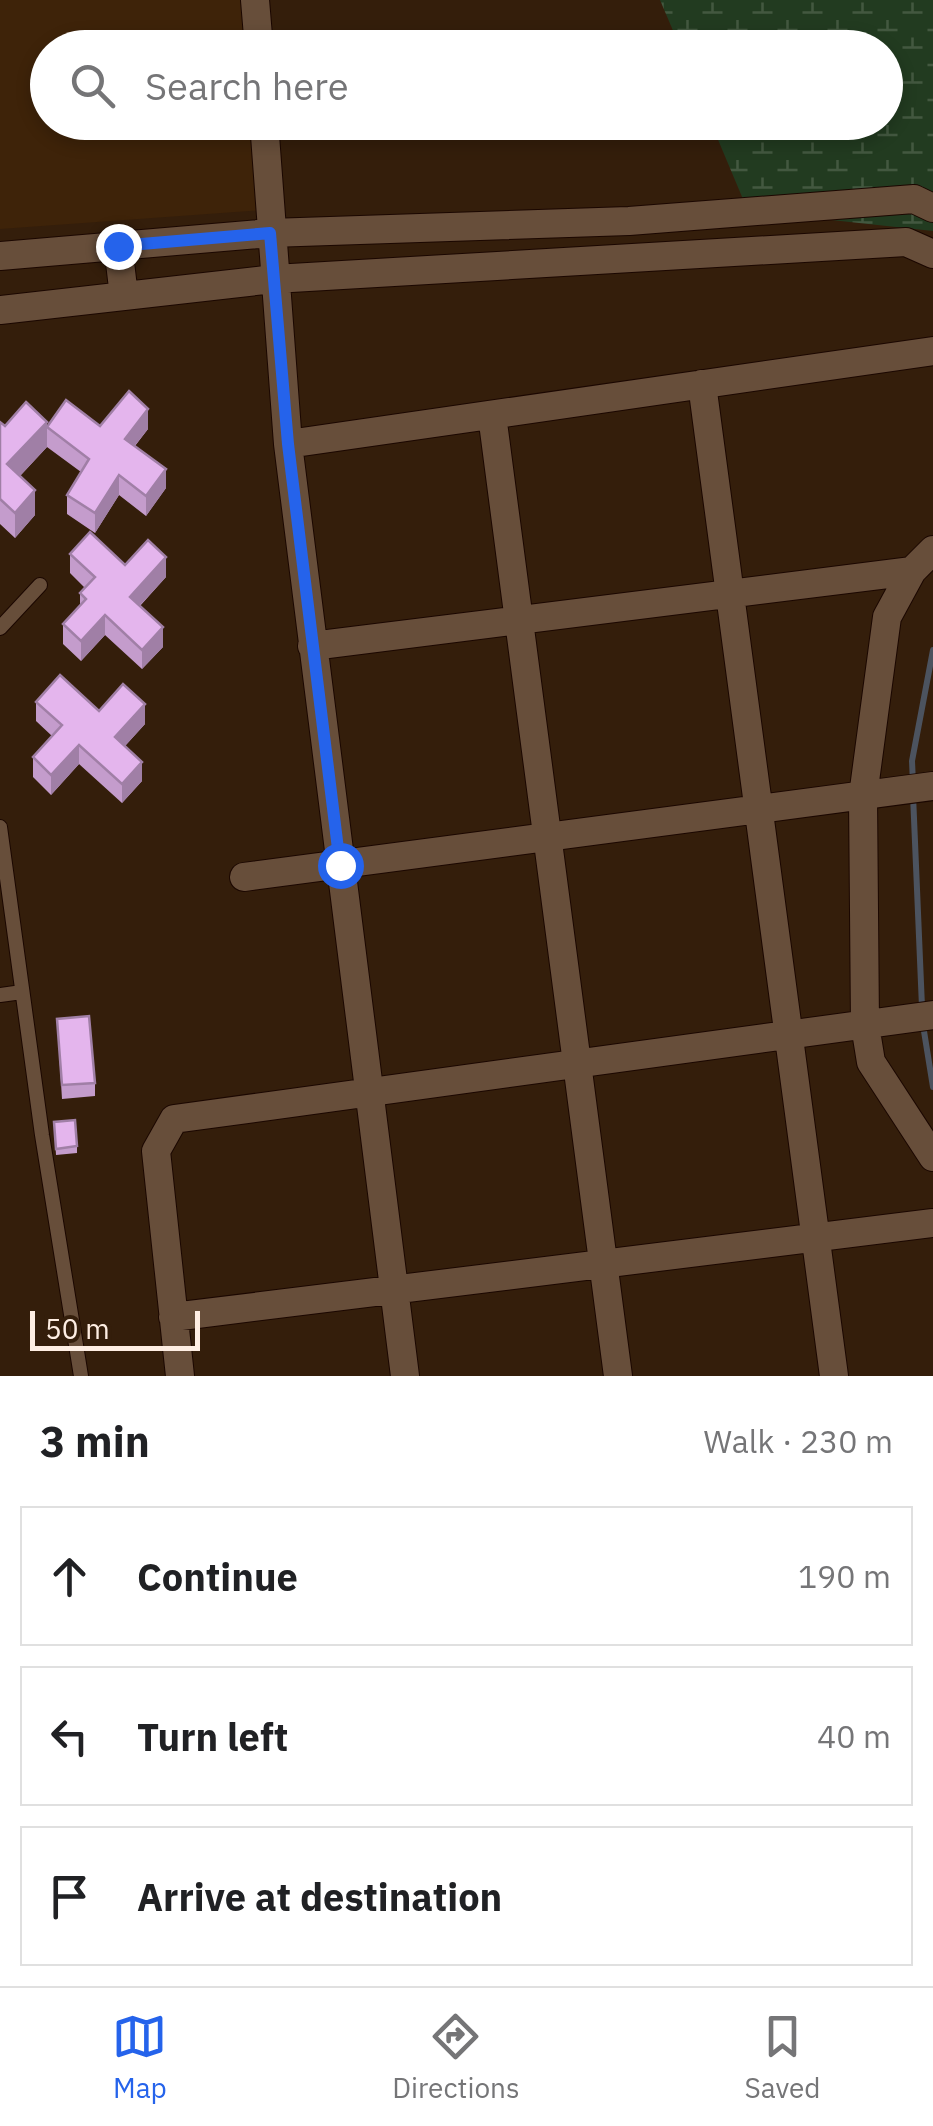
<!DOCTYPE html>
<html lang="en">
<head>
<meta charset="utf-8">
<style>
  body { margin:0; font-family:"IBM Plex Sans",sans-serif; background:#f6f6f6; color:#202124 }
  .scale { position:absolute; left:30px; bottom:25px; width:170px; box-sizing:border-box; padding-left:10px; border:5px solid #feeee3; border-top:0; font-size:28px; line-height:35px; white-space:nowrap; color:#feeee3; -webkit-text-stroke:8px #341e0b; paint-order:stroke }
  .stop { position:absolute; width:30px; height:30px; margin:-22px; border:8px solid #2563eb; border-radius:50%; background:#fff }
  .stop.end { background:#2563eb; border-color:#fff; box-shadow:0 2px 10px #0008 }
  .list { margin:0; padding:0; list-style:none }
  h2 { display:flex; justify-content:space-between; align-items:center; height:130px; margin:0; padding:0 40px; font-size:42px }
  h2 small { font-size:32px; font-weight:400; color:#757577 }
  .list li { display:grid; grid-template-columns:65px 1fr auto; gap:30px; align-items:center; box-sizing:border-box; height:140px; margin:0 20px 20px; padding:0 20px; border:2px solid #e0e0e0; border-radius:0px }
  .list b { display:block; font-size:38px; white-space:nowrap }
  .list em { font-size:32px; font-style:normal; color:#757577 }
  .icon { flex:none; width:55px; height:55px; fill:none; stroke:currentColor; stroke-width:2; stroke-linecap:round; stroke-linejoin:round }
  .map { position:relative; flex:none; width:933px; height:1376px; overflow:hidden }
  .search { position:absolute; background:#fff; box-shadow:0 5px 15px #0003; left:30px; right:30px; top:30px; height:110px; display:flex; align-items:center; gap:25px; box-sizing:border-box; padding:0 35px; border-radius:55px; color:#757577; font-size:38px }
  .sheet { height:610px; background:#fff }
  nav { display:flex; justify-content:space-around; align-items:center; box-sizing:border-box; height:140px; border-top:2px solid #e0e0e0; background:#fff; font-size:28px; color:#757577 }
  nav a { display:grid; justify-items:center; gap:5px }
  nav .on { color:#2563eb }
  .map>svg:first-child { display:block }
  .built { fill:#3e2309 }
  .wetland { fill:url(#wetland-marsh) }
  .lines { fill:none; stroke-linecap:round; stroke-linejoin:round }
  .stream { stroke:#4c535f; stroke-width:6 }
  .service-casing { stroke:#1b0700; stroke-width:16 }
  .minor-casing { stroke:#1b0700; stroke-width:30 }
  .service { stroke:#674e3a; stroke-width:14 }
  .minor { stroke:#674e3a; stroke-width:28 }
  .wall { fill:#c49ccc }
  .shaded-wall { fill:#a07fa6 }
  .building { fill:#e4b5ed; stroke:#a07fa6; stroke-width:2.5 }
  .route { stroke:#2563eb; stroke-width:12 }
</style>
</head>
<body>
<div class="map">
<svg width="933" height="1376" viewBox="0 0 933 1376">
  <defs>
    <pattern id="wetland-marsh" width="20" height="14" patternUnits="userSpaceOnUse" patternTransform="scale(2.5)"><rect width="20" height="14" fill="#223b20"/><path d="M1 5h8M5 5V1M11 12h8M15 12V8" fill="none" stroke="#435840"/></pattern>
  </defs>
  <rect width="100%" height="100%" fill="#341e0b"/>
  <path class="built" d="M0,0H248L252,47L48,48V122L257,123L263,210L0,229Z"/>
  <path class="wetland" d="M660,0H933V231L748,211L711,123L886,122V48L680,47Z"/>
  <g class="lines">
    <path class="stream" d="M913,783L912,761L933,650
      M913,795L922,1007
      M923,1025L933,1087"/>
    <defs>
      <path id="service" d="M0,628L40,585
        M0,827L42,1135L81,1376
        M0,995L22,992"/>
      <path id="minor" d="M255,0L259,48
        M264,122L288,444L405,1376
        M118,246L124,296
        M0,256L270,233L629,221L914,199L933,208
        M0,310L274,279L906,242L933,254
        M702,384L834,1376
        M492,415L618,1376
        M288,444L933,351
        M933,550L912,571L887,617L863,796L865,1025L871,1062L933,1157
        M312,646L912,571
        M244,877L933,786
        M173,1317L933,1223
        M180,1376L156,1151L174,1119L933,1015"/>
    </defs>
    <use href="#service" class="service-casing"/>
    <use href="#minor" class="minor-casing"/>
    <use href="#service" class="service"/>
    <use href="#minor" class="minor"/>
  </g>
  <path class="wall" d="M0,422L5,426H100L148,429L135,446L166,488L146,516L119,495L95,533L67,514V495L81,472L47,447L20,476L35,515L15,538L0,524Z
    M70,554L125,565L166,577L140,606L163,647L142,669L105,635L81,661L63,644V624L80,605V593L85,588L70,573Z
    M36,702L99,711L145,724L125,746L142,781L122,803L79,764L51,795L33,777V757L52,736L36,721Z
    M57,1019L95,1083V1096L62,1099Z
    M54,1122L77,1146V1153L56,1155Z"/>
  <path class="shaded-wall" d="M148,409V429L125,458V439Z
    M47,422V447L7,490V464Z
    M166,469V488L146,516V496Z
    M119,475V495L95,533V513Z
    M35,490V515L15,538V513Z
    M166,557V577L130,616V597Z
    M105,615V635L81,661V641Z
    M163,627V647L142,669V650Z
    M145,704V724L115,757V737Z
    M79,745V764L51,795V775Z
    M142,762V781L122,803V784Z"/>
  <path class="building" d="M129,391L148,409L125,439L166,469L146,496L119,475L95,513L67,495L89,459L47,427L66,400L100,426Z
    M26,402L47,422L7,464L35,490L15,513L0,499V422L5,426Z
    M90,532L125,565L148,540L166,557L130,597L163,627L142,650L105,615L81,641L63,624L86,599L80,593L95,577L70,554Z
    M60,675L99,711L123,684L145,704L115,737L142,762L122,784L79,745L51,775L33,757L62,725L36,702Z
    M89,1016L95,1083L62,1085L57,1019Z
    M75,1120L77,1146L56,1149L54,1122Z"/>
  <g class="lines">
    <path class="route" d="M118,246L270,233L288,444L340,865"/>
  </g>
</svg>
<div class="scale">50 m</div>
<div class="stop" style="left:340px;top:865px"></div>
<div class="stop end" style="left:118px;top:246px"></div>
<div class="search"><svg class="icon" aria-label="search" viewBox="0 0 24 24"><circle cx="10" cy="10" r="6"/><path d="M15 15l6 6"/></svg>Search here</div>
</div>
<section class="sheet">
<h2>3 min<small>Walk · 230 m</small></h2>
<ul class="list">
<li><svg class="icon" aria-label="ahead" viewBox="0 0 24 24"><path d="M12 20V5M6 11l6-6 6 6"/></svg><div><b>Continue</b></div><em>190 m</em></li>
<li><svg class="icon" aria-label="left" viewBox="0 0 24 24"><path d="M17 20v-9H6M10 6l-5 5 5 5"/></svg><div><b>Turn left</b></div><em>40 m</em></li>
<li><svg class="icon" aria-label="arrive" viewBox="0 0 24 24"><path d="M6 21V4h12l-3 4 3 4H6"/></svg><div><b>Arrive at destination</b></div></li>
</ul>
</section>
<nav>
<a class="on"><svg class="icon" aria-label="map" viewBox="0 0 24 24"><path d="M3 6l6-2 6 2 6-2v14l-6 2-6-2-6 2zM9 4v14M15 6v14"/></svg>Map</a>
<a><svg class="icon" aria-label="directions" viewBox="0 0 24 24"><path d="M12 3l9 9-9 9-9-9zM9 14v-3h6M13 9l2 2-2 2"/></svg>Directions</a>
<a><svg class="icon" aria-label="saved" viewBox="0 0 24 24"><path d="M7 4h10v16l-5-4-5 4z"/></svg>Saved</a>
</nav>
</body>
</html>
